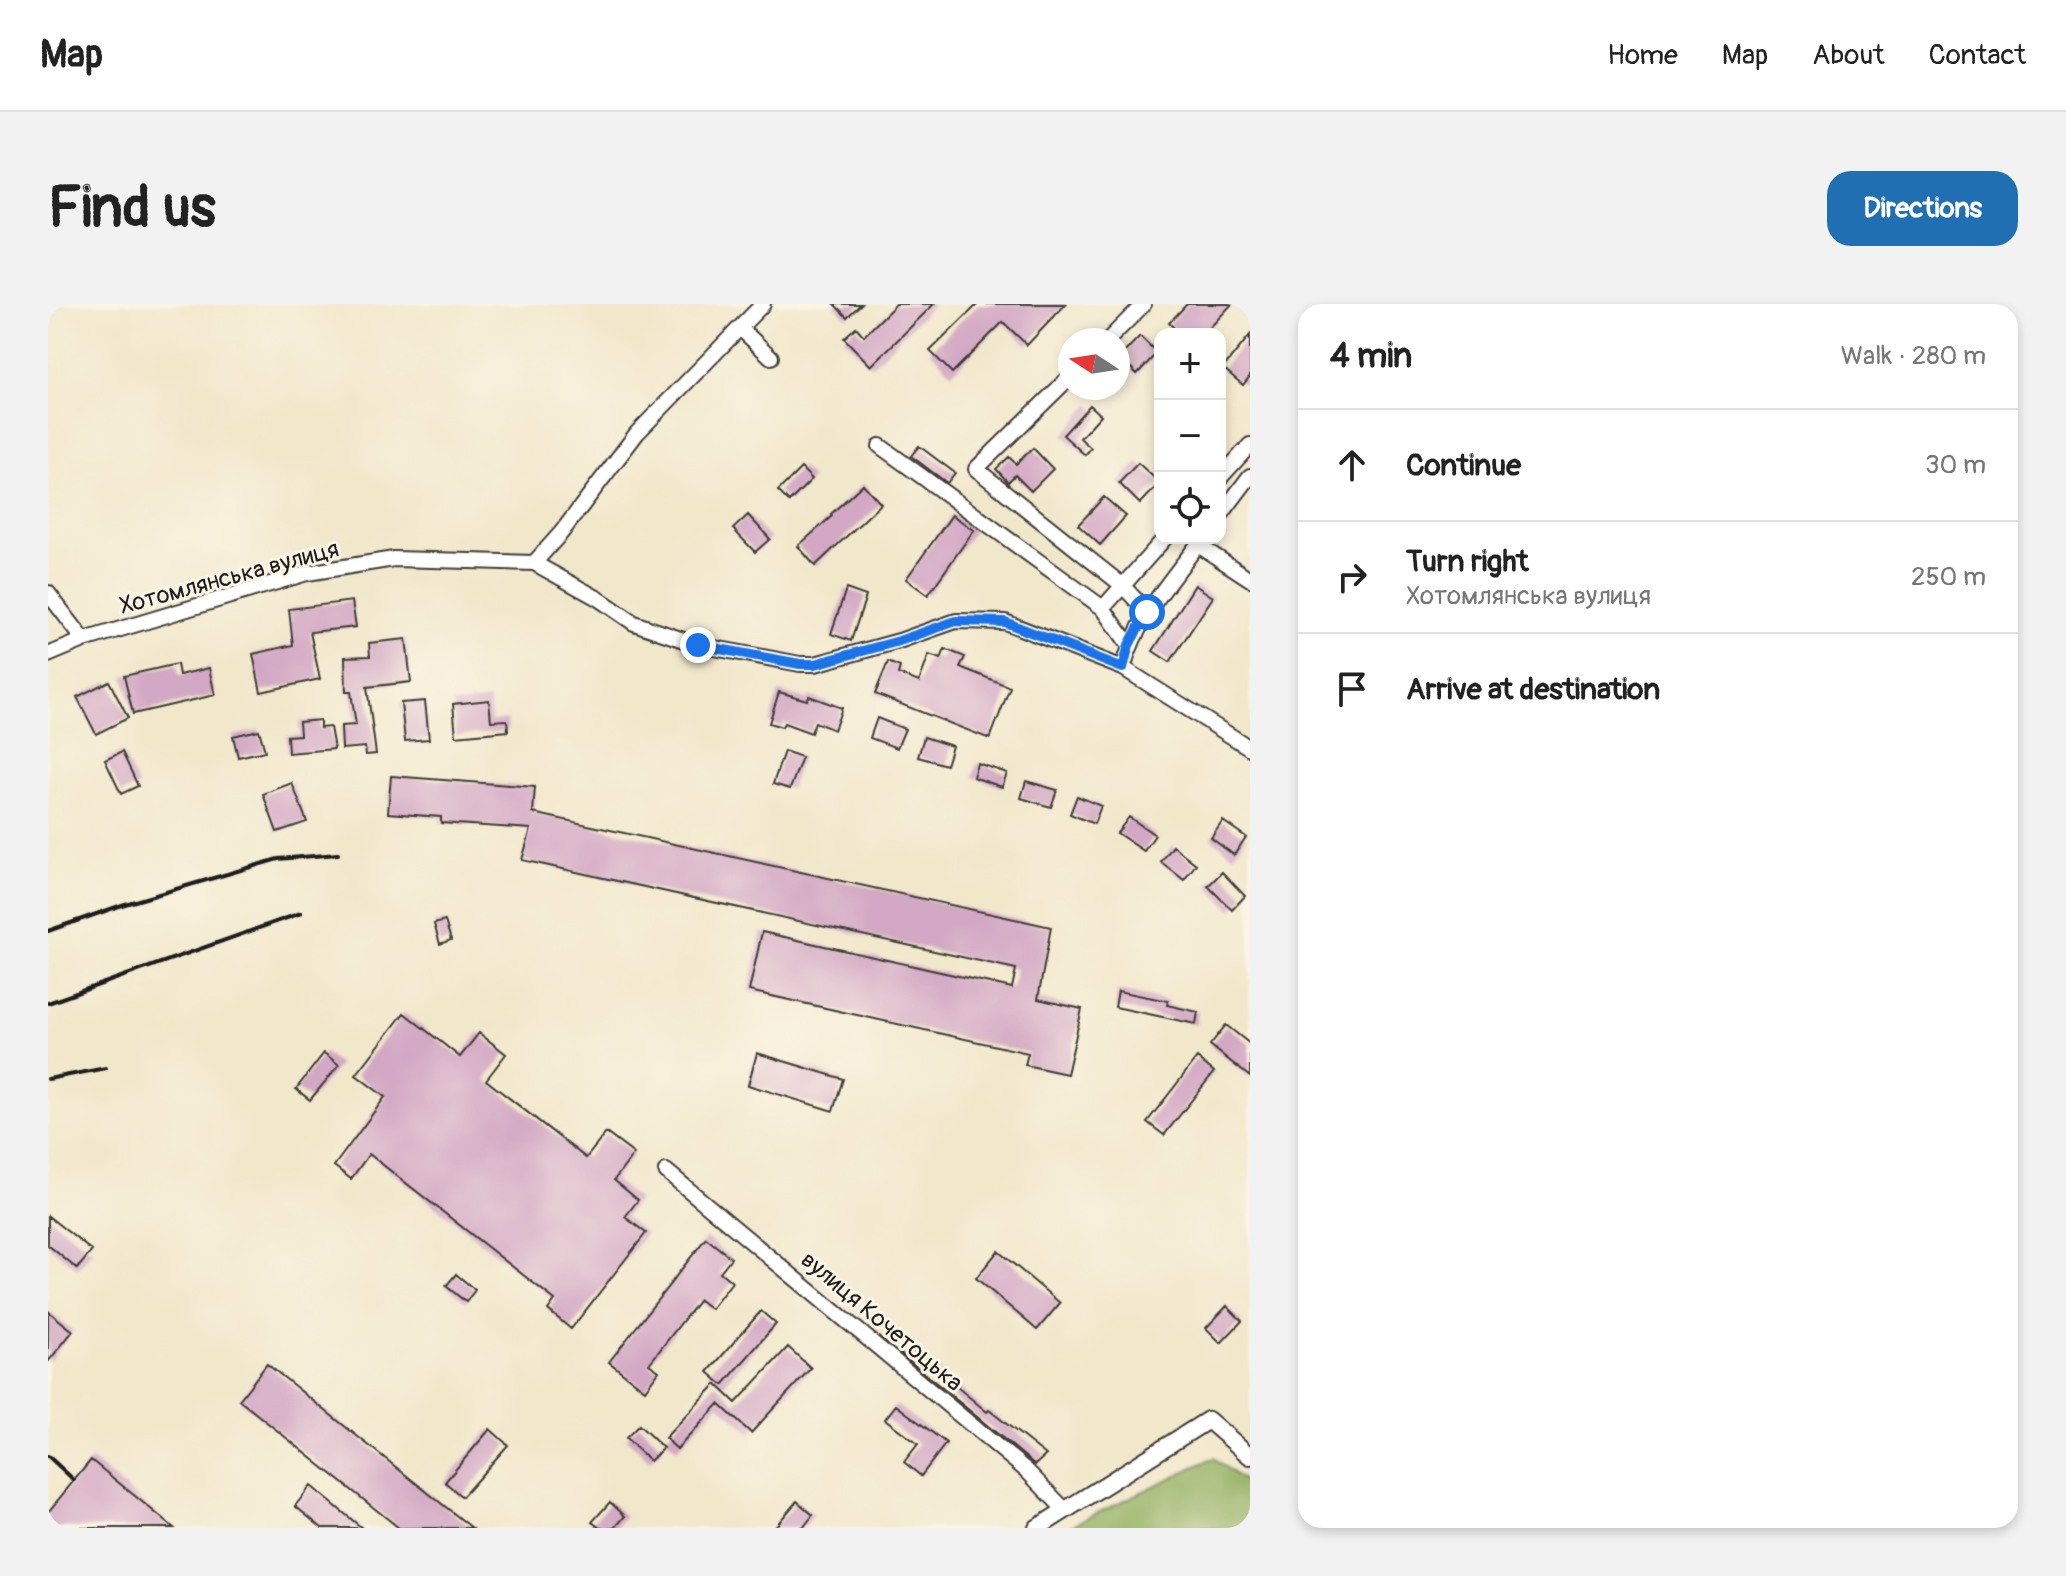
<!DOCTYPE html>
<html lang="en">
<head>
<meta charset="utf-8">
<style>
  body { margin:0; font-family:Pangolin,sans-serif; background:#f2f2f2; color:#222 }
  .controls { position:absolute; right:24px; top:24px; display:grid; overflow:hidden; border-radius:16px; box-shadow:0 4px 12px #0003 }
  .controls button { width:72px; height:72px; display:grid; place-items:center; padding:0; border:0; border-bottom:2px solid #e0e0e0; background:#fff; color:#222; font:40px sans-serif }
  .compass { position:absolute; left:1010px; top:24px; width:72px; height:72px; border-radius:50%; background:#fff; box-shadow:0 4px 12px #0003; rotate:282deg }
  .stop { position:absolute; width:24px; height:24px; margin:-18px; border:6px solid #1a73e8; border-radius:50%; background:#fff }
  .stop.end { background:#1a73e8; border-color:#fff; box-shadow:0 2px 8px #0008 }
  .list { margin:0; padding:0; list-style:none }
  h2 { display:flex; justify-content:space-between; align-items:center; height:104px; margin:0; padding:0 32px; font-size:34px }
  h2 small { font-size:26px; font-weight:400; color:#767676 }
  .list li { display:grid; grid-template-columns:52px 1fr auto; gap:24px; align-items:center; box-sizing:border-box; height:112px; padding:0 32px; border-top:2px solid #e0e0e0 }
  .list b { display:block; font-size:30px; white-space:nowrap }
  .list p { margin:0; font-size:26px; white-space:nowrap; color:#767676 }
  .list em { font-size:26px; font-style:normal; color:#767676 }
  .icon { flex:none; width:44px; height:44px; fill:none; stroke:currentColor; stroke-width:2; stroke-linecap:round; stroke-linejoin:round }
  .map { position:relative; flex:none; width:1202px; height:1224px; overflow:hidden; border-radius:24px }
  header { display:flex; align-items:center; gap:48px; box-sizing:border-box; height:112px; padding:0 40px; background:#fff; border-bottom:2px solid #e0e0e0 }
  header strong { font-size:38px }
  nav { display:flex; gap:44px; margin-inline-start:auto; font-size:28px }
  .intro { display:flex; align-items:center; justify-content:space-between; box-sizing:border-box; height:192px; padding:0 48px }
  h1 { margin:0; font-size:56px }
  .button { padding:20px 36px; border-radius:24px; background:#1f6fb2; color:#fff; font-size:28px; font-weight:700 }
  main { display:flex; gap:48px; padding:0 48px }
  aside { flex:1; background:#fff; border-radius:24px; box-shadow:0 4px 12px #0003 }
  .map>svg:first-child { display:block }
  .forest { fill:#93b062; stroke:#58663f; stroke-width:2 }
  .building { fill:#d3a8c5 }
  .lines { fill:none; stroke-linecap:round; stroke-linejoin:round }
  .minor-casing { stroke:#3c3a36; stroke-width:18 }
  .tertiary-casing { stroke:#3c3a36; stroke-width:20 }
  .minor { stroke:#fff; stroke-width:14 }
  .tertiary { stroke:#fff; stroke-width:16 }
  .rail { stroke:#1c1c1c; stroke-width:4 }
  .route { stroke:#1a73e8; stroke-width:10 }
  .labels { text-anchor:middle; stroke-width:6; stroke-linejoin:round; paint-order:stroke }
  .street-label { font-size:24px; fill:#1c1c1c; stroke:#fcf5e5 }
</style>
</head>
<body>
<header>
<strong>Map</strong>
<nav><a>Home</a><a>Map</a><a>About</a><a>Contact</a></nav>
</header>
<div class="intro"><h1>Find us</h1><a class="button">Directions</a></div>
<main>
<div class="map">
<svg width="1202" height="1224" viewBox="0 0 1202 1224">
  <rect width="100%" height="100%" fill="#fcf5e5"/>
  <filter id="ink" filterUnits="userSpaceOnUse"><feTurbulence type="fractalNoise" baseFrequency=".0125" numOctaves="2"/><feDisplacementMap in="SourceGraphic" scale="16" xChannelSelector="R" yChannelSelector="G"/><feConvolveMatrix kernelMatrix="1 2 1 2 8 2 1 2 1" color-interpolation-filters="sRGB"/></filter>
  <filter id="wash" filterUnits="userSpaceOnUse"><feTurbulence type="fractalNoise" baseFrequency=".006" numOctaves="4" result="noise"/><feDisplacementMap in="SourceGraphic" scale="32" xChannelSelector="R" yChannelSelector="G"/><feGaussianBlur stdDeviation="1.8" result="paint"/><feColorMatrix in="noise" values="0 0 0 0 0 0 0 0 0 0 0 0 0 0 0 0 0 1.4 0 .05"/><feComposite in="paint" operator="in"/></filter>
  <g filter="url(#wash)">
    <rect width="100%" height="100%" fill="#f1e7cb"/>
    <path class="forest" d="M1165,1154L1202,1182V1224H1018Z"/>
    <g id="blocks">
      <path class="building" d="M786,0H813L799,13Z
        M848,0H886L823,62L796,34L808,23L816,32Z
        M930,0H1018L979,41L955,18L904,69L882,47Z
        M1139,0H1184L1156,30H1132L1121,19Z
        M1202,31V72L1195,81L1175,64Z
        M1092,32L1109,49L1089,70L1072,53Z
        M1042,101L1053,111L1032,134L1043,144L1037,151L1015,131Z
        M871,142L907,169L899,179L863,152Z
        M985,144L1005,165L983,187L967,171L960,178L948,165L961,153L968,160Z
        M1090,159L1112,179L1092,200L1071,179Z
        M753,164L764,175L741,198L730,187Z
        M815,180L833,200L767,262L750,242L784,212L783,210Z
        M1056,193L1078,212L1052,241L1030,221Z
        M700,211L722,235L707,248L685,225Z
        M904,211L926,226L880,291L858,275Z
        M1147,281L1165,293L1122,358L1105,347Z
        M798,285L818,292L803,337L783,330Z
        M304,297L308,323L262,328L272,375L213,388L205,350L245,341L241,305Z
        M358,335L363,378L319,383L328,450L318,451L317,443L294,445L293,422L308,421L303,388H298L297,353L322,352L321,339Z
        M897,345L917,353L912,363L962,383L942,435L827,390L840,358L852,363L850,370L871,378L881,351L893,355Z
        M129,360L131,371L161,364L167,391L85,410L76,372Z
        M61,377L80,414L48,430L29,393Z
        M731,388L759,396L761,392L794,404L786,426L767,418L763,429L736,419L734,423L721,419Z
        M441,396L443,417L459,416L460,427L408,432L405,400Z
        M377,397L381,435L357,437L353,399Z
        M829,414L857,425L849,444L822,434Z
        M272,416V424L282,423L286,445L240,449L239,432L252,431L251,418Z
        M211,426L217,447L190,453L185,432Z
        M876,433L904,442L898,461L870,453Z
        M736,447L754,453L742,485L725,480Z
        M74,448L90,482L73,490L57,456Z
        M929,459L959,469L954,483L925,473Z
        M343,472L487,483L485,509L1003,623L990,695L1034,705L1019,770L977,761L980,749L701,687L714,628L964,684L968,665L474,556L483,525L393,519V513L340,509Z
        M978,477L1009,486L1003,503L973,494Z
        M244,479L259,518L229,528L215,490Z
        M1029,492L1053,502L1046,520L1022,510Z
        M1081,513L1107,531L1096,547L1069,529Z
        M1175,517L1198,533L1186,551L1163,534Z
        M1125,542L1148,560L1136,576L1113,558Z
        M1174,568L1197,592L1184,606L1160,582Z
        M397,617L403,636L392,640L386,620Z
        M1070,687L1120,697L1119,701L1150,708L1148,720L1067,703Z
        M356,709L412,753L431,729L458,750L438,776L538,854L558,829L586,850L566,876L590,896L577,913L598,929L523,1025L500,1006L507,996L321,850L303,875L286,862L337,793L308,771Z
        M1178,721L1202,740V773L1162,741Z
        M276,749L291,761L262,796L248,785Z
        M709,749L795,775L785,807L700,781Z
        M1149,754L1166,768L1116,831L1099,818Z
        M0,912L44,947L29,965L0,941Z
        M658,934L683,954L672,968L684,978L663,1005L651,996L601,1060L611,1067L597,1086L561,1058Z
        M950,947L1012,999L989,1026L928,974Z
        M408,970L427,986L418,998L398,982Z
        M1179,1002L1194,1017L1173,1039L1158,1024Z
        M0,1007L25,1027L0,1058Z
        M713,1007L728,1020L675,1081L660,1068Z
        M859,1041L939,1108L941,1106L998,1151L987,1161L852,1049Z
        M740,1043L763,1064L703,1129L671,1100L629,1145L617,1134L668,1080L688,1099Z
        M219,1060L424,1224H351L191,1096Z
        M848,1101L898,1139L873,1172L856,1158L870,1140L837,1115Z
        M591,1121L615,1144L602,1157L578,1134Z
        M442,1125L460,1141L414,1193L397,1178Z
        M43,1156L126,1224H0V1208Z
        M263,1182L314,1224H274L247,1202Z
        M749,1197L765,1211L755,1224H726Z
        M562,1198L577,1212L567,1224H552L544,1218Z"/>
    </g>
  </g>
  <g filter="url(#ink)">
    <use href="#blocks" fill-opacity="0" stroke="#3c3a36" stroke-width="2"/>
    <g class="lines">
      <defs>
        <path id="minor" d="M693,25L723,53
          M1060,36L1096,0
          M1022,73L928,165L1074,281L1099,308
          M832,142L1055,304L1081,341
          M1172,174L1202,141
          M1172,212L1202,172
          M1150,241L1202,275
          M486,259L513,229L589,129L715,0
          M0,289L36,336
          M1055,304L1117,234
          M0,351L36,336L259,269L346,255L422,257L486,259L551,295L586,319L650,341L752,360H767L851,337L908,317L957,318L1075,364L1202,444
          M1075,364C1089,313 1124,275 1155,234
          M618,867L979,1167L1017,1206"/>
        <path id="tertiary" d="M989,1224L1160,1116L1202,1152"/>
      </defs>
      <use href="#minor" class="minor-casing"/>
      <use href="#tertiary" class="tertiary-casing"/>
      <use href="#minor" class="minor"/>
      <use href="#tertiary" class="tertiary"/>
      <path class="rail" d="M0,627L77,600L230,555L290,550
        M0,699L253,609
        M0,775L58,764
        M0,1152L26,1176"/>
    </g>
  </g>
  <g class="lines" filter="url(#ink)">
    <path class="route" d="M650,341L752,360H767L851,337L908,317L957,318L1075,364L1081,341L1099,308"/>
  </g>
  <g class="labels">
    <g class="street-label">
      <text transform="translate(181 273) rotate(-15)" y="8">Хотомлянська вулиця</text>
      <text transform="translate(834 1017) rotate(40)" y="8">вулиця Кочетоцька</text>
    </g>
  </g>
</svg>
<div class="controls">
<button>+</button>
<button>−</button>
<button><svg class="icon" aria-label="locate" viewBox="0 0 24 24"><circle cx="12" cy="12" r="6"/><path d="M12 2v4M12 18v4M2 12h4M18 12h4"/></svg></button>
</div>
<svg class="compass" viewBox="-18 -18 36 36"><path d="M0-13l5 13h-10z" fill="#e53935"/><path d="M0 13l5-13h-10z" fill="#767676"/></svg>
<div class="stop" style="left:1099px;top:308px"></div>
<div class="stop end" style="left:650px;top:341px"></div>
</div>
<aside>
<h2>4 min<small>Walk · 280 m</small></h2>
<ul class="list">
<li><svg class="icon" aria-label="ahead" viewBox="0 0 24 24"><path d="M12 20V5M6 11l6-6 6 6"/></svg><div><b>Continue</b></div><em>30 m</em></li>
<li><svg class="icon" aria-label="right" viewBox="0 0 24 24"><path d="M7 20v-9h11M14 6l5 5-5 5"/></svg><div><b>Turn right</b><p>Хотомлянська вулиця</p></div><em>250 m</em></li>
<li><svg class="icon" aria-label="arrive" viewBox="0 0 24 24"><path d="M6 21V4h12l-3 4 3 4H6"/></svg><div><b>Arrive at destination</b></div></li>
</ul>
</aside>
</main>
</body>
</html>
